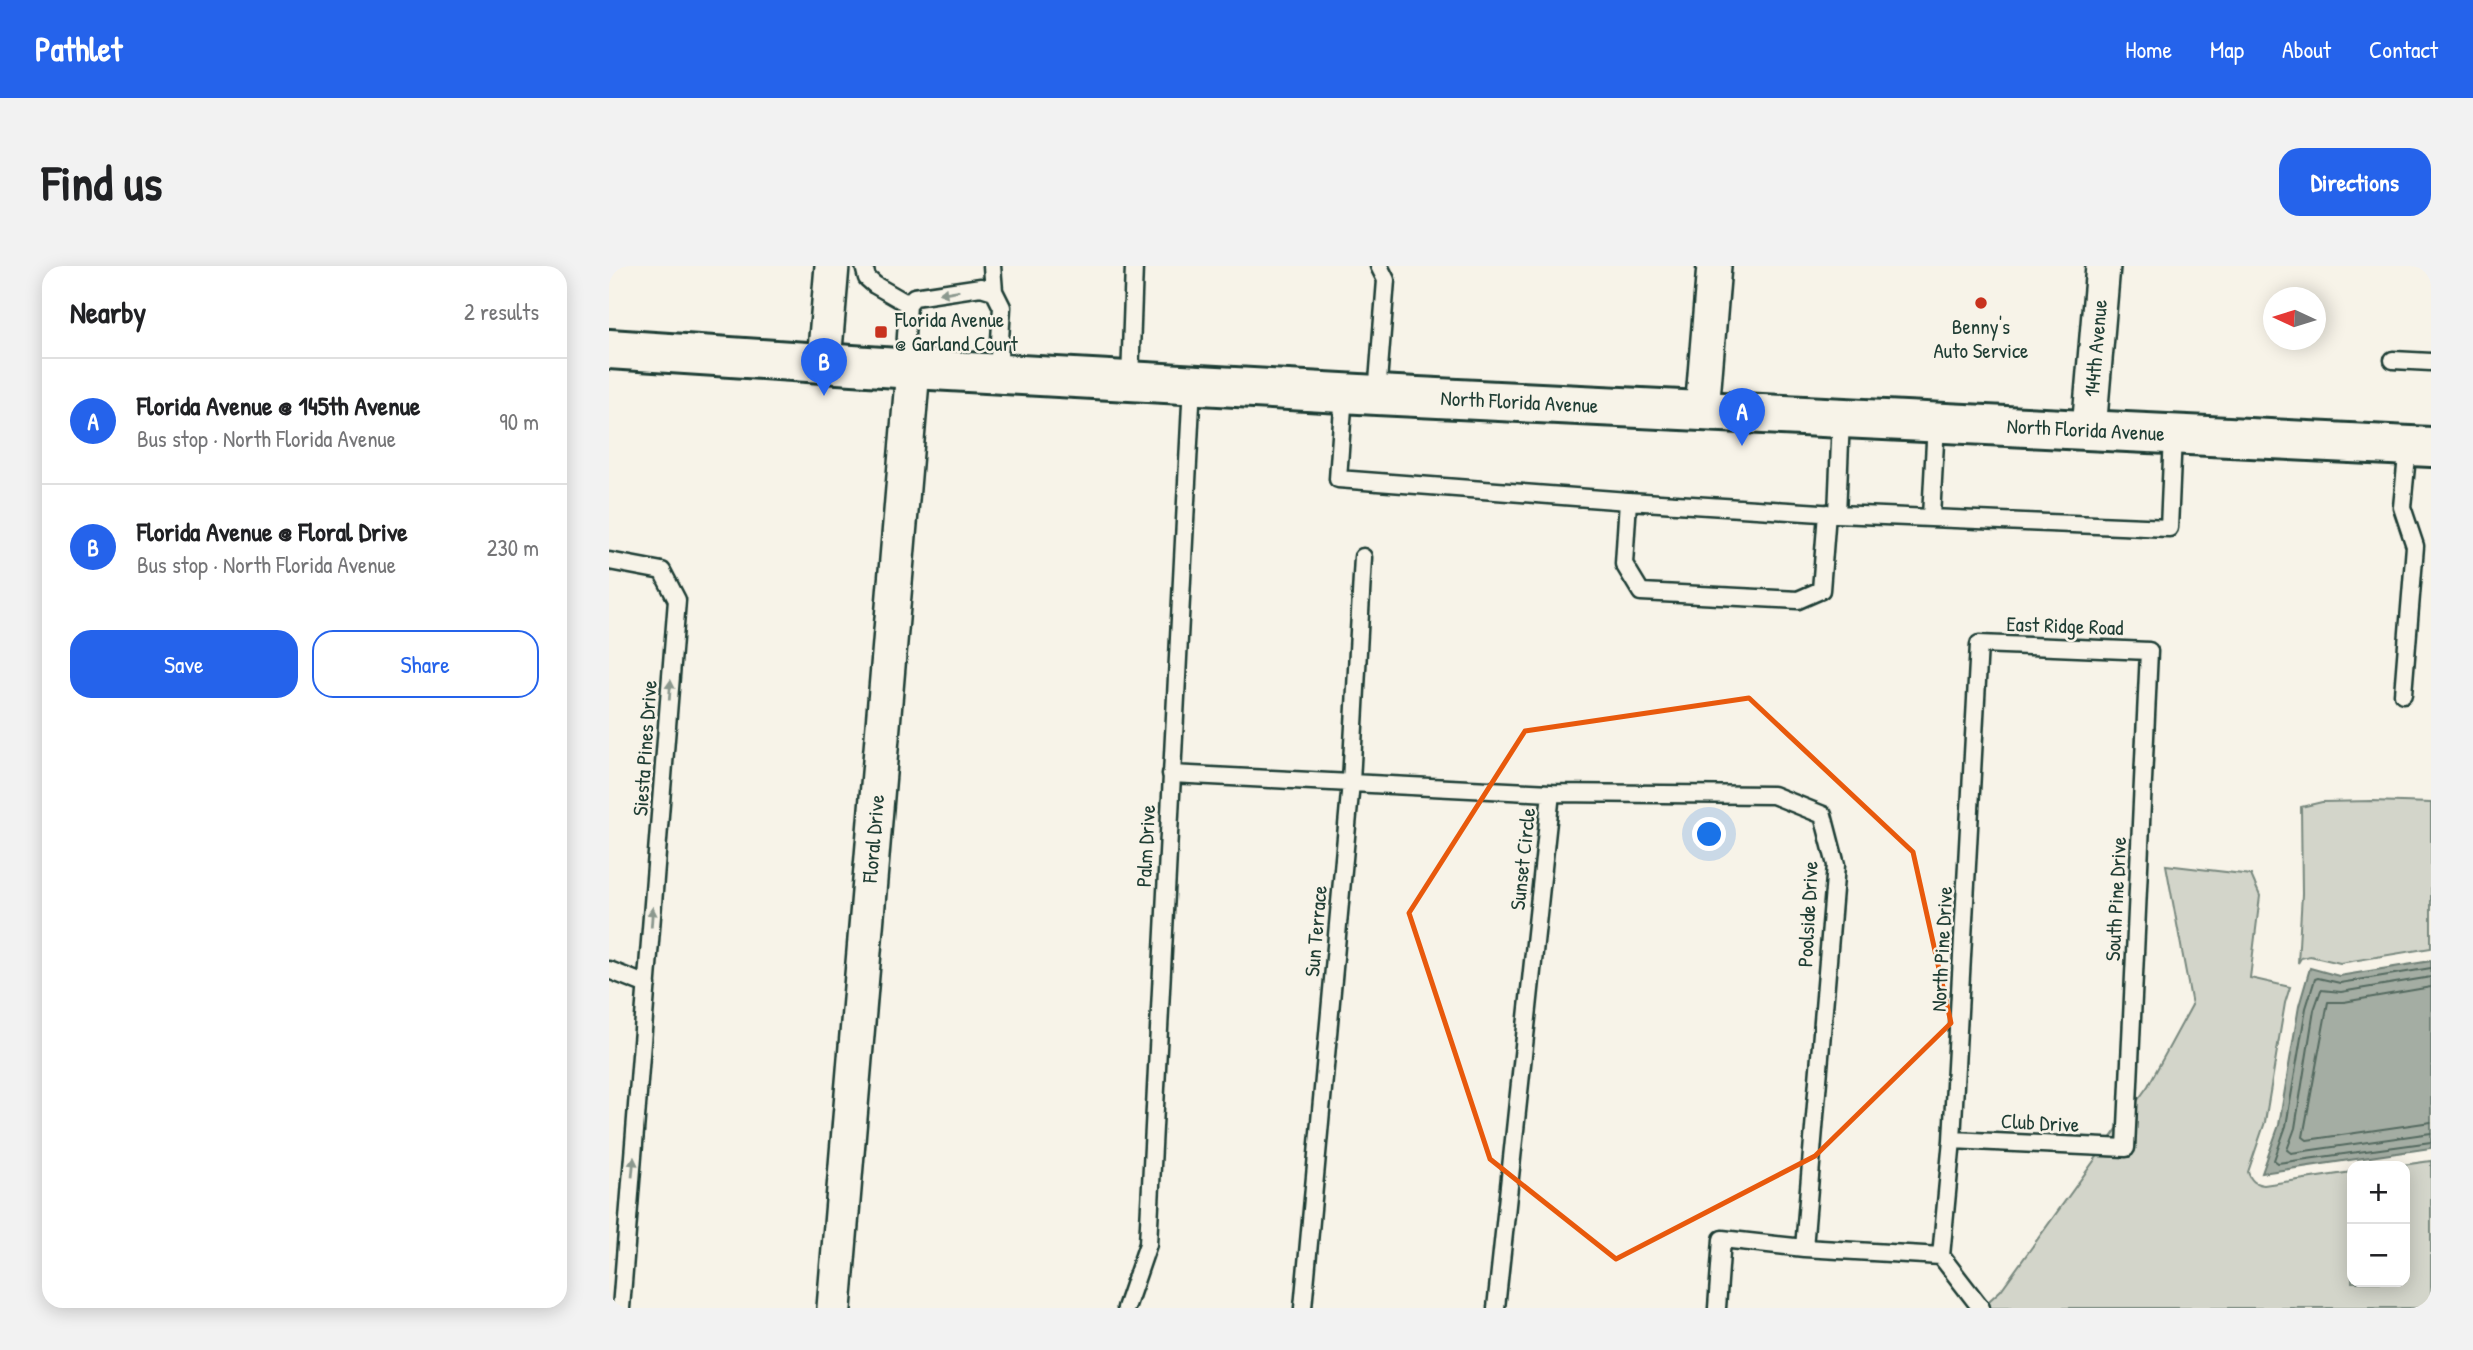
<!DOCTYPE html>
<html lang="en">
<head>
<meta charset="utf-8">
<style>
  body { margin:0; font-family:"Patrick Hand",sans-serif; background:#f2f2f2; color:#202124 }
  .controls { position:absolute; right:21px; bottom:21px; display:grid; overflow:hidden; border-radius:14px; box-shadow:0 4px 18px #0003 }
  .controls button { width:63px; height:63px; display:grid; place-items:center; padding:0; border:0; border-bottom:2px solid #e0e0e0; background:#fff; color:#202124; font:35px sans-serif }
  .compass { position:absolute; left:1654px; top:21px; width:63px; height:63px; border-radius:50%; background:#fff; box-shadow:0 4px 18px #0003; rotate:274deg }
  .you { position:absolute; left:1101px; top:569px; width:24px; height:24px; margin:-18px; border:5px solid #fff; border-radius:50%; background:#1a73e8; box-shadow:0 0 0 10px #1a73e833 }
  .badge { display:grid; place-items:center; width:46px; height:46px; border-radius:50%; background:#2563eb; color:#fff; font-size:23px; font-weight:700 }
  .pin { position:absolute; translate:-50% -58px; filter:drop-shadow(0 2px 4px #0008) }
  .pin::after { content:''; position:absolute; top:37px; width:24px; height:21px; background:inherit; clip-path:polygon(0 0,100% 0,50% 100%) }
  .list { margin:0; padding:0; list-style:none }
  h2 { display:flex; justify-content:space-between; align-items:center; height:91px; margin:0; padding:0 28px; font-size:30px }
  h2 small { font-size:23px; font-weight:400; color:#757577 }
  .list li { display:grid; grid-template-columns:46px 1fr auto; gap:21px; align-items:center; box-sizing:border-box; height:126px; padding:0 28px; border-top:2px solid #e0e0e0 }
  .list b { display:block; font-size:26px; white-space:nowrap }
  .list p { margin:0; font-size:23px; white-space:nowrap; color:#757577 }
  .list em { font-size:23px; font-style:normal; color:#757577 }
  .actions { display:flex; gap:14px; padding:21px 28px }
  .actions a { flex:1; padding:16px 0; border:2px solid #2563eb; border-radius:21px; text-align:center; font-size:24px; color:#2563eb }
  .actions .main { background:#2563eb; color:#fff }
  .map { position:relative; flex:none; width:1822px; height:1042px; overflow:hidden; border-radius:21px }
  header { display:flex; align-items:center; gap:42px; box-sizing:border-box; height:98px; padding:0 35px; background:#2563eb; color:#fff }
  header strong { font-size:33px }
  nav { display:flex; gap:38px; margin-inline-start:auto; font-size:24px }
  .intro { display:flex; align-items:center; justify-content:space-between; box-sizing:border-box; height:168px; padding:0 42px }
  h1 { margin:0; font-size:49px }
  .button { padding:18px 32px; border-radius:21px; background:#2563eb; color:#fff; font-size:24px; font-weight:700 }
  main { display:flex; gap:42px; padding:0 42px }
  aside { flex:1; background:#fff; border-radius:21px; box-shadow:0 4px 18px #0003 }
  .map>svg:first-child { display:block }
  .green { fill:#d3d5ca; stroke:#79897f; stroke-width:2 }
  .water { fill:#a4ada3; stroke:#6f8077; stroke-width:2 }
  .lines { fill:none; stroke-linecap:round; stroke-linejoin:round }
  .shore { stroke:#546a60; stroke-width:2 }
  .service-casing { stroke:#1f3d34; stroke-width:21 }
  .minor-casing { stroke:#1f3d34; stroke-width:38 }
  .primary-casing { stroke:#1f3d34; stroke-width:44 }
  .service { stroke:#f7f3e8; stroke-width:16 }
  .minor { stroke:#f7f3e8; stroke-width:33 }
  .primary { stroke:#f7f3e8; stroke-width:38 }
  .oneway { fill:#8b988e }
  .marked { fill:none; stroke:#e8590c; stroke-width:5; stroke-linejoin:round }
  .poi-dot { fill:#c8321e; stroke:#f7f3e8; stroke-width:2.5 }
  .labels { text-anchor:middle; stroke-width:5; stroke-linejoin:round; paint-order:stroke }
  .poi-label { font-size:21px; fill:#1f3d34; stroke:#f7f3e8; text-anchor:start }
  .street-label { font-size:21px; fill:#1f3d34; stroke:#f7f3e8 }
</style>
</head>
<body>
<header>
<strong>Pathlet</strong>
<nav><a>Home</a><a>Map</a><a>About</a><a>Contact</a></nav>
</header>
<div class="intro"><h1>Find us</h1><a class="button">Directions</a></div>
<main>
<aside>
<h2>Nearby<small>2 results</small></h2>
<ul class="list">
<li><span class="badge">A</span><div><b>Florida Avenue @ 145th Avenue</b><p>Bus stop · North Florida Avenue</p></div><em>90 m</em></li>
<li><span class="badge">B</span><div><b>Florida Avenue @ Floral Drive</b><p>Bus stop · North Florida Avenue</p></div><em>230 m</em></li>
</ul>
<div class="actions"><a class="main">Save</a><a>Share</a></div>
</aside>
<div class="map">
<svg width="1822" height="1042" viewBox="0 0 1822 1042">
  <rect width="100%" height="100%" fill="#f7f3e8"/>
  <filter id="ink" filterUnits="userSpaceOnUse"><feTurbulence type="fractalNoise" baseFrequency=".0143" numOctaves="2"/><feDisplacementMap in="SourceGraphic" scale="14" xChannelSelector="R" yChannelSelector="G"/><feConvolveMatrix kernelMatrix="1 2 1 2 8 2 1 2 1" color-interpolation-filters="sRGB"/></filter>
  <g filter="url(#ink)">
    <path class="green" d="M1763,535L1822,537V682L1731,697L1701,690L1692,692L1689,697L1693,628L1692,541L1713,536Z
      M1557,599L1642,609L1651,630L1641,712L1681,721L1676,737L1656,856L1639,906C1642,915 1646,918 1655,919L1743,906V1016H1796V900H1786L1822,895V1042H1372L1392,1024L1539,820L1583,739Z"/>
    <path class="water" d="M1822,695V882L1653,907L1670,859L1690,740L1701,702L1730,710Z"/>
    <g class="lines">
      <path class="shore" d="M1822,702L1731,717L1709,712L1706,713L1697,742L1677,860L1665,894L1669,897L1822,876
        M1822,711L1732,726L1712,724L1705,744L1686,862L1678,884L1682,887L1822,867
        M1822,721L1735,736H1719L1694,871L1698,874L1822,856"/>
      <defs>
        <path id="service" d="M255,0L258,12L266,19L299,38
          M383,0L385,25L393,41L389,107
          M1784,94L1822,96
          M295,102L299,38L305,31L372,21L385,25
          M521,114L525,0
          M735,127L729,213L1019,235L1228,248L1232,152
          M768,129L777,14L770,0
          M1019,235L1015,298L1032,326L1189,334L1212,324L1218,247
          M1228,248L1560,262L1564,169
          M1322,251L1327,157
          M0,295L53,305L68,334L12,1042
          M1794,428L1806,280L1793,241L1799,180
          M562,508L942,527L1164,529L1214,549L1227,599L1195,982
          M0,704L38,719
          M1332,990L1343,874L1370,378L1540,385L1517,882L1343,874
          M517,1042L539,978L583,118
          M694,1042L742,516L754,291
          M887,1042L942,527
          M1108,1042L1113,973L1195,982L1332,990L1372,1042"/>
        <g id="minor">
          <path d="M215,96L223,0"/>
          <path d="M1093,145L1105,0"/>
          <path id="s1" d="M1480,164L1494,0"/>
          <path id="s2" d="M225,1042L304,103"/>
        </g>
        <g id="primary">
          <path id="s3" d="M0,83L304,103L768,129L1822,181"/>
        </g>
      </defs>
      <use href="#service" class="service-casing"/>
      <use href="#minor" class="minor-casing"/>
      <use href="#primary" class="primary-casing"/>
      <use href="#service" class="service"/>
      <use href="#minor" class="minor"/>
      <use href="#primary" class="primary"/>
    </g>
    <defs><path id="oneway-solid" d="M-6-.8H1V-3.2L6.5 0L1 3.2V.8H-6Z" transform="scale(1.75)"/></defs>
    <g class="oneway">
      <use href="#oneway-solid" transform="translate(340 26) rotate(171)"/>
      <use href="#oneway-solid" transform="translate(61 424) rotate(-86)"/>
      <use href="#oneway-solid" transform="translate(43 651) rotate(-86)"/>
      <use href="#oneway-solid" transform="translate(24 901) rotate(-85)"/>
    </g>
  </g>
  <path class="marked" d="M1140,432L1304,586L1342,757L1206,890L1007,993L881,893L800,647L916,465Z"/>
  <g class="poi-dot">
    <circle cx="1372" cy="37" r="7"/>
    <rect x="265" y="59" width="14" height="14" rx="3.5"/>
  </g>
  <g class="labels">
    <g class="poi-label">
      <text x="286" y="61">Florida Avenue<tspan x="286" dy="24">@ Garland Court</tspan></text>
      <text x="1372" y="68" text-anchor="middle">Benny's<tspan x="1372" dy="24">Auto Service</tspan></text>
    </g>
    <g class="street-label">
      <text dy="7" stroke="none"><textPath href="#s1" startOffset="82">144th Avenue</textPath></text>
      <text dy="7" stroke="none"><textPath href="#s3" startOffset="912">North Florida Avenue</textPath></text>
      <text dy="7" stroke="none"><textPath href="#s3" startOffset="1479">North Florida Avenue</textPath></text>
      <text transform="translate(1456 360) rotate(2)" y="7">East Ridge Road</text>
      <text transform="translate(36 482) rotate(-86)" y="7">Siesta Pines Drive</text>
      <text dy="7" stroke="none"><textPath href="#s2" startOffset="471">Floral Drive</textPath></text>
      <text transform="translate(537 580) rotate(-87)" y="7">Palm Drive</text>
      <text transform="translate(914 593) rotate(-84)" y="7">Sunset Circle</text>
      <text transform="translate(1507 633) rotate(-87)" y="7">South Pine Drive</text>
      <text transform="translate(1199 648) rotate(-87)" y="7">Poolside Drive</text>
      <text transform="translate(707 665) rotate(-85)" y="7">Sun Terrace</text>
      <text transform="translate(1333 683) rotate(-87)" y="7">North Pine Drive</text>
      <text transform="translate(1431 857) rotate(3)" y="7">Club Drive</text>
    </g>
  </g>
</svg>
<div class="controls">
<button>+</button>
<button>−</button>
</div>
<svg class="compass" viewBox="-18 -18 36 36"><path d="M0-13l5 13h-10z" fill="#e53935"/><path d="M0 13l5-13h-10z" fill="#757577"/></svg>
<div class="you"></div>
<div class="pin badge" style="left:1133px;top:180px">A</div>
<div class="pin badge" style="left:215px;top:130px">B</div>
</div>
</main>
</body>
</html>
